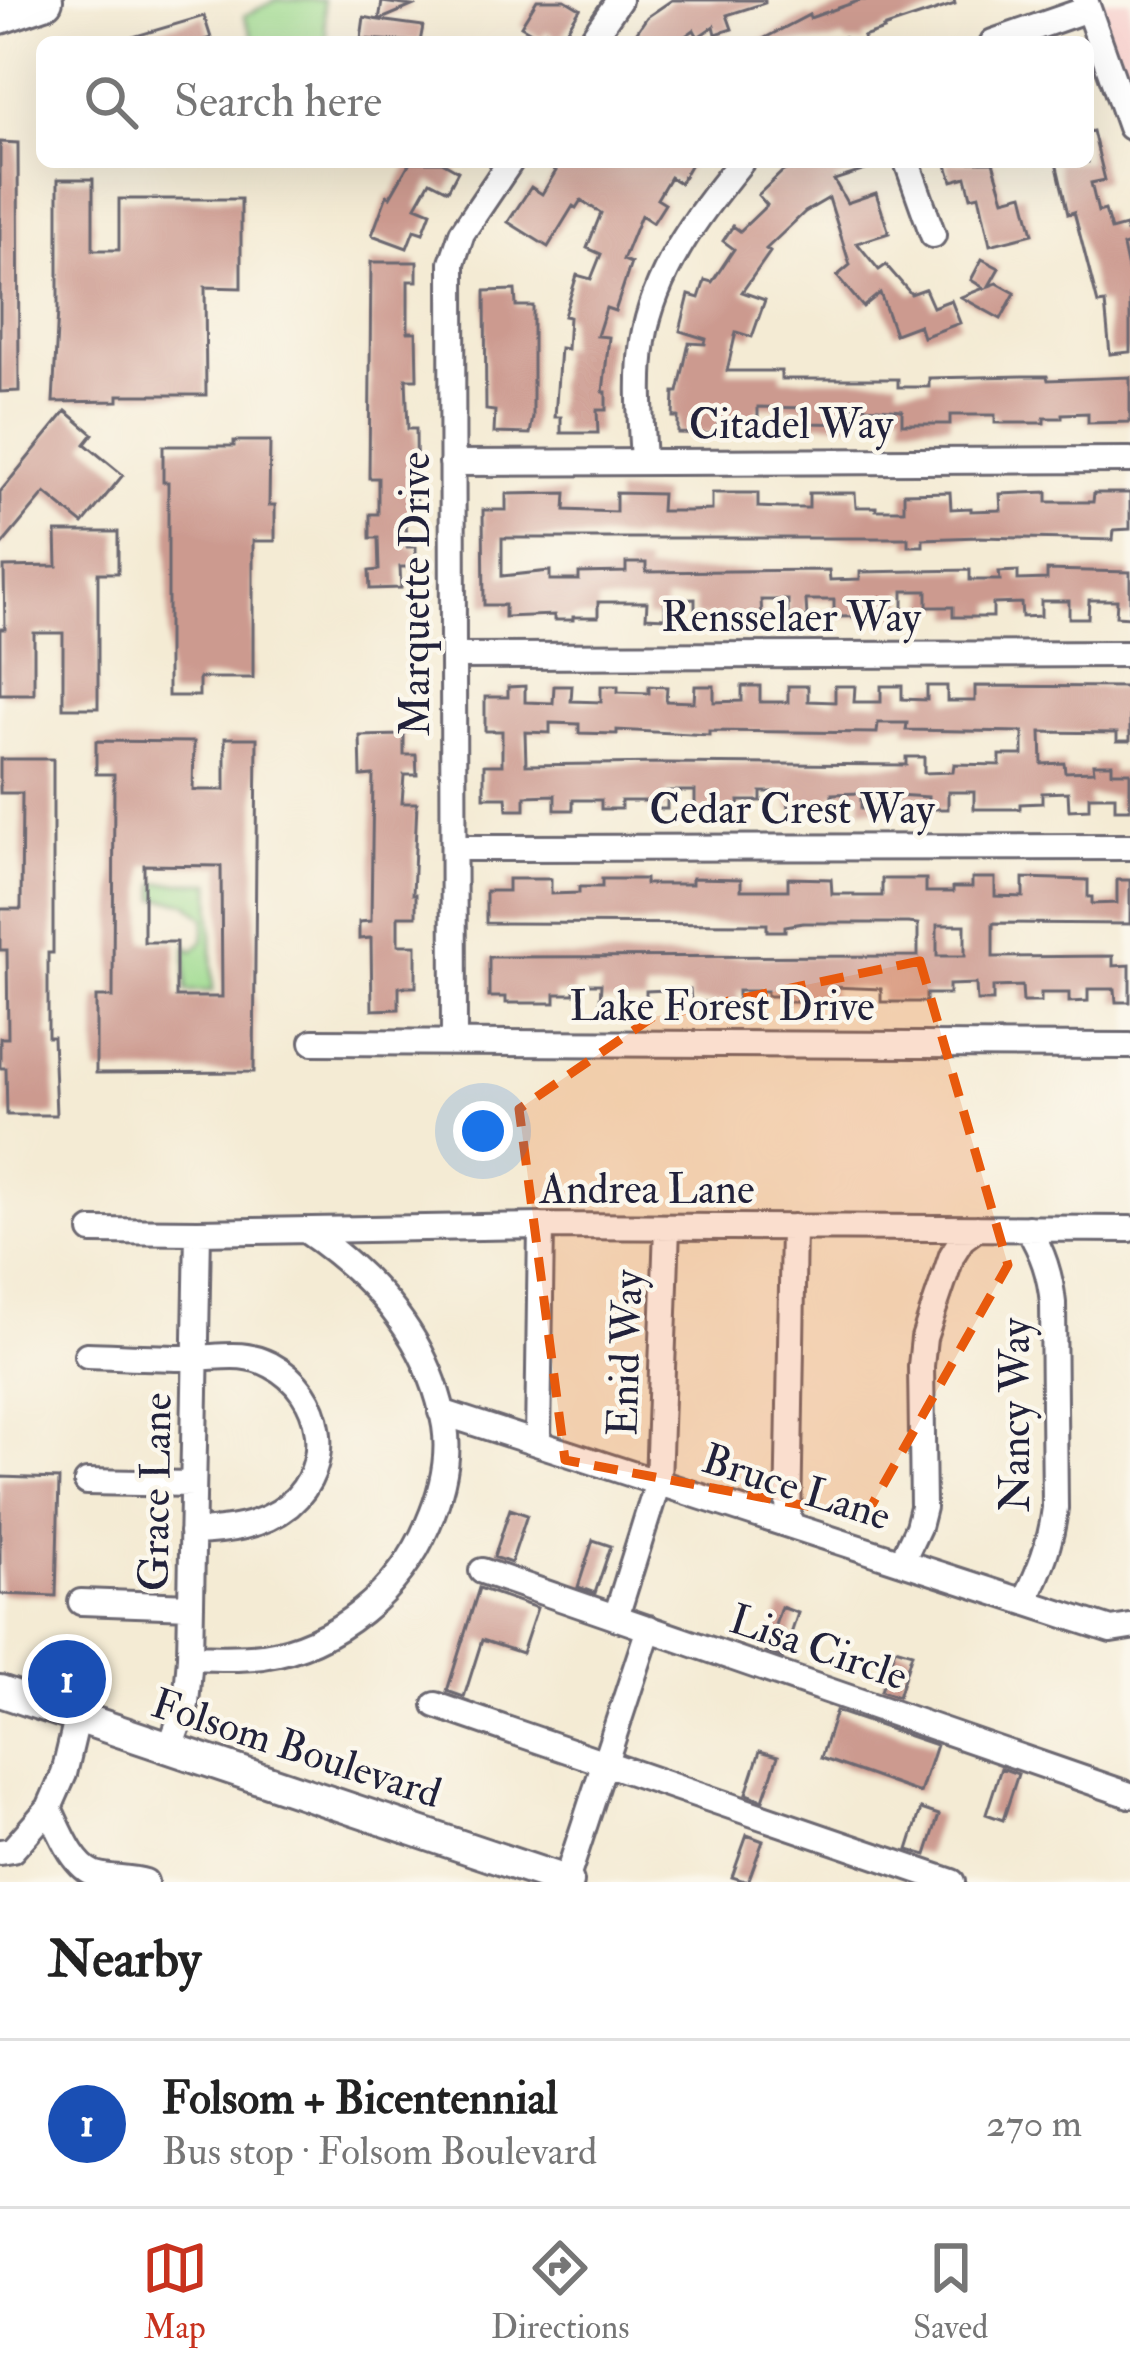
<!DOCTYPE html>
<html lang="en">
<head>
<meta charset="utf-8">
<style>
  body { margin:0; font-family:"IM FELL Double Pica",serif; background:#f6f6f6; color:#222 }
  .you { position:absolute; left:483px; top:1131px; width:42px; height:42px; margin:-30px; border:9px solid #fff; border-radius:50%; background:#1a73e8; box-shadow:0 0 0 18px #1a73e833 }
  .badge { display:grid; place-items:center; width:78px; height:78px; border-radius:50%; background:#c8321e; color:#fff; font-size:39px; font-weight:700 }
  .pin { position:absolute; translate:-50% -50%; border:6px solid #fff; box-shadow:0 3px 12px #0006 }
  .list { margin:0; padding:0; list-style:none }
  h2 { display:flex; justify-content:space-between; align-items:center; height:156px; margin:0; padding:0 48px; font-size:51px }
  h2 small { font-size:39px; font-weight:400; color:#767676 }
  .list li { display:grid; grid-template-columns:78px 1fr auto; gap:36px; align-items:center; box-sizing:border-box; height:168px; padding:0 48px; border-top:3px solid #e0e0e0 }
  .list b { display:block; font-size:45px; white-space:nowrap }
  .list p { margin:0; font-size:39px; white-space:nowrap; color:#767676 }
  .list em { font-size:39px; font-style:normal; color:#767676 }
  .icon { flex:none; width:66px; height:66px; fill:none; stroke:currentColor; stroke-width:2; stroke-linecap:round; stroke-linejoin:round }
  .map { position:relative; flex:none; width:1130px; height:1882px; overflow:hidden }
  .search { position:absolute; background:#fff; box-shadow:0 12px 48px #0002; left:36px; right:36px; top:36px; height:132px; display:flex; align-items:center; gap:30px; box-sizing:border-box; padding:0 42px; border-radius:18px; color:#767676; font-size:45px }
  .sheet { height:324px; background:#fff }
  nav { display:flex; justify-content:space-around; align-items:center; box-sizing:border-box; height:168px; border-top:3px solid #e0e0e0; background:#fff; font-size:33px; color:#767676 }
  nav a { display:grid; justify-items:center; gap:6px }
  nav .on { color:#c8321e }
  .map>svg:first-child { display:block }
  .built { fill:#f7d0cd }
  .green { fill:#9dda8e; stroke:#607e64; stroke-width:3 }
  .building { fill:#cc9a8f; fill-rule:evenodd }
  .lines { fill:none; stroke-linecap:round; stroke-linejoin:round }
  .minor-casing { stroke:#6c6871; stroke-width:30 }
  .major-casing { stroke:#6c6871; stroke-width:36 }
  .highway-casing { stroke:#6c6871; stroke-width:42 }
  .minor { stroke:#fff; stroke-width:24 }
  .major { stroke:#fff; stroke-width:30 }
  .highway { stroke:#fff; stroke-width:36 }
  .marked { fill:#e8590c; fill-opacity:0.2; stroke:#e8590c; stroke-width:9; stroke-dasharray:24 15; stroke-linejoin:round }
  .labels { text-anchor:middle; stroke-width:9; stroke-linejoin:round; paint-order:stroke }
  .street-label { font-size:42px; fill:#22223b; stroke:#fbf7ec }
</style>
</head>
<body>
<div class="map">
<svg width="1130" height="1882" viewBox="0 0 1130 1882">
  <rect width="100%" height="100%" fill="#fbf7ec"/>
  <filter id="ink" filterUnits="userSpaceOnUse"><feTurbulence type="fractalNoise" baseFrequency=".00833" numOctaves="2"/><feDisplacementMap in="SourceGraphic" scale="24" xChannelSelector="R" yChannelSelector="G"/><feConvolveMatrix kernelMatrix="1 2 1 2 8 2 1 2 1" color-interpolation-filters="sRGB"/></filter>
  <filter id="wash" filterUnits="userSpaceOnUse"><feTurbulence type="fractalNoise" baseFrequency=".004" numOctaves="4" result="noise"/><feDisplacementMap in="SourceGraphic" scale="48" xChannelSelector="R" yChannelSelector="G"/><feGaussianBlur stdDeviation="2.7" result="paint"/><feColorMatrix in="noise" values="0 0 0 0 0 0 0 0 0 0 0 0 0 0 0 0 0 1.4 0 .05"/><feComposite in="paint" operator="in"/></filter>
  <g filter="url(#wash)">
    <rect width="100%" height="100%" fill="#f4ebd4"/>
    <path class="built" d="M1091,0H1130V122Z"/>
    <path class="green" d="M277,0H323L327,42H255L244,16Z
      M156,883H211L213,991H186V946L193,951L203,941L205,918L187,903L156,898Z"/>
    <g id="blocks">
      <path class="building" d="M537,0H565L580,9L560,40L546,31L541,38L521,26Z
        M672,0H765V3L727,15L732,29L716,34L714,26L698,37L694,30L677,42H630L647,17Z
        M861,0H954L955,4L883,28L884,30L863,37L864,42H845L844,37L827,42H757L809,15L810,18Z
        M382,2L412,6L379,20L423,26L420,42L361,39L364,17L379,20Z
        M204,16L211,38L198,42H129V38Z
        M1093,131L1105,180L1091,183L1098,212L1105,210L1111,230L1125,226L1130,241V244L1123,246L1130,279V352L1110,354L1105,303L1098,304L1074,212L1068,214L1056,162H1088V132Z
        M0,142L18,143L19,391L0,392Z
        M410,162H442L458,171L448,190L430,181L416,206L431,212L423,233L414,230L407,248L372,235L387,195L390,197Z
        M542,162H692L680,183L670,177L657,199L665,204L653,223L641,215L623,260L631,263L615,311L606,308L597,336L609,337L603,392H606V410H597L598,433H561V417H555L560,348L567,349L569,317L564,316L577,275L591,279L601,254L587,248L601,213L581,200L576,208L573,206L548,247L508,222L531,187L542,194L556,171Z
        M800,162H881V165L834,180L847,203L876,193L889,233L857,243L879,270L886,265L911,294L925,289L933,307L951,300L960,323L923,337L919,325L895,334L880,293L863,307L837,276L850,265L829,198L805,212L766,249L770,252L742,292L765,300L752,337L736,332L727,371H781V379H898V387H929V378L1023,376H1047L1048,380L1130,377V422L1088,423V413L1062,414V418H1044V423H995V415H950V424H902V410L852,406V424L809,423V408L758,407V424H718L717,434L678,433V417H673L674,392H678L689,343L705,344L706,339L680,331L689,295L699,298L705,280L712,282L734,249L723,241L733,226L740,231L767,205L758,195L782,172Z
        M946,162H993L1004,199L1023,194L1033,234L990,245L979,195L971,197L966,177L952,181Z
        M58,179H93V250H119V199H241V288L205,287L206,395H118V401L53,402L58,310Z
        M982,259L999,268L989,286L997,283L1015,293L1001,319L961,297L984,288L971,280Z
        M371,262H417V281H408V332H416L417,379H406L408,429H416L417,520H406L407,547H416V567H400L401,588L370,589L369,571L379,570L378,538H370V514H378V478H369Z
        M515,290L516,306H533V417L530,434L494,433L495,411L486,410L485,291Z
        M66,411L93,434L85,444L123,475L83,524L45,493L0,547V492Z
        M234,441H270L269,505H275V541H253V678H199V696H168V482H163V446H234Z
        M950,492L951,509L971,508V511L1001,510L1000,494L1047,492V502H1093L1094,493H1130V529L1114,530L1113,540L979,537L923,539V546H908V538H502V576L550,571V580H579V573L626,572V563H646V572L829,570L830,580L860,579V572L970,570V580H1000L999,572L1018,571V580L1047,579V570L1130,572V617L1116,616L1117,600H1089L1088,618H1069V601H1041V616L1022,617L1021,603L993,604V617H953V607H927V591H903V616L834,617V600H806L807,617H788V600H761L762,617H695V599L665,600V618L646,617L647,602H598V617H573V620H554V615L505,617V605H484L483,510H506V494L566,493L565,510L616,512V493L662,494L661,511H689L712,510V493H758V507L780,508H809V493H855L856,507H876V510H904V493Z
        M56,532H118V573H98V708H63V633H34V694H0V629H5L4,567L57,566Z
        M525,686V702L553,703L554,686H572L571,701L601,702V686H618V692L649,693V686L667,687L666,701L694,702L695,686H714V702L742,701V686H760V702H788V686H808V701L835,702V686H855L854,702H881V686H902V699L927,700V686H947V701H975V686L1130,687V741H1117V733L1041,732L1042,764L1064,763L1065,772L1094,771L1093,764H1112V772H1130V809H1115V796H1089V809L1069,810L1068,792L1042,793V803L1020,804V809H974V792H948V809H928V797L879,794V809H861V793L832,794V809H789L788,792H761V801H739L740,809H695V791H667V809H647V801H621V809H601V800H573V810H555V795L525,796V810H507L506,797H484V765H502V731H485V697H508V687ZM550,723L579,724V733L617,734V730L709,735V731L877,733L878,723H907L906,730L1023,732V755H1000V765L954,764L953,772L924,773V757H906V765L664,763L526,765L525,732L550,733Z
        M404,735V755H416L417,775H404L402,803H417L413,894H416V916H398V945H416V987H399V1009L372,1010L371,938L359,939V922L371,921L373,775L361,776L360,736Z
        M225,738H257L254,1072L96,1073V997H113L114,774H96V741L194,742L193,790H225ZM144,865L221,866L222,997H176V942H144Z
        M0,759H53V953H48V1037H53L56,1115H7L6,1068H0V1038H8L7,950H0V909H21L22,793H0Z
        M692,878L741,879V890H788V878L831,879L832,894H854V896H882V879H926V892H953V887H972V878H995V896L1023,897V878L1088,880V897H1092V904L1117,903V880H1130V924L993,923V957L1113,956V966L1130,965V1002H1116L1115,989H1088V1001L1069,1002V993H1041V1002H1023L1022,986L993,987V1001H977L976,984L949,985V994H926V1002H881V989L833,987V1002H786V996H767V991H738V1002H691L690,989L646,991V1002H600L601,984H574V994H555V1003H506V997H489V957L918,956V924L908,923H803L785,926V931H767V924L486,923V891H508V879H551V894L579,893V887H602V879H645V884H692ZM937,925H965V956H937Z
        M0,1477L59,1479L56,1596L0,1594Z
        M510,1509L527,1515L511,1563L494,1557Z
        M593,1540L611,1546L595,1593L578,1587Z
        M479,1588L537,1608L522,1653L482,1640L464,1697L447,1691Z
        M781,1607L798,1613L783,1658L766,1652Z
        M895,1648L912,1653L898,1697L881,1691Z
        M836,1711L936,1745L920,1793L821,1758Z
        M760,1751L778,1756L763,1800L746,1794Z
        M1001,1768L1018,1774L1003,1820L986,1814Z
        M921,1809L939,1815L926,1855L908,1850Z
        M747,1835L763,1841L748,1882L732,1877Z"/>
    </g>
  </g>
  <g filter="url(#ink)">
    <use href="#blocks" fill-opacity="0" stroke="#6c6871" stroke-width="3"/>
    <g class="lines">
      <defs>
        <path id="minor" d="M1085,0L1130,127
          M590,42L619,0
          M993,42L1088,9
          M907,162L933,235
          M643,462C641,422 637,381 643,341C654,273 698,214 741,162
          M452,463L1130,460
          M453,656L1130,654
          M454,848L1130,847
          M313,1042L1130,1046
          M454,1042L452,263L462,233L510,162
          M92,1231L198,1232L541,1226L1130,1229
          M87,1355C121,1356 155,1358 189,1358C220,1358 241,1350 271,1365C324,1393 336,1465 289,1505C262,1527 225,1531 192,1532
          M441,1412L1111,1630L1130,1627
          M538,1443L541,1226
          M87,1482L193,1484
          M788,1524L793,1227
          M902,1561L918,1527L923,1507L921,1366L924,1338L952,1255L962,1239L977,1228
          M482,1571L1130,1795
          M1025,1601C1040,1570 1051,1543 1055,1508L1053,1303C1050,1274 1043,1253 1028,1228
          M81,1602L191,1606
          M616,1617L658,1482L667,1227
          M190,1657C215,1658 238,1659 263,1656C336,1645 400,1591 428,1524C441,1494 450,1458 445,1426C430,1339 375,1277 305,1230
          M436,1705L952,1882
          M169,1750L186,1704L190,1657L198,1232
          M49,1808C59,1828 72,1866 95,1874C111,1879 130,1877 145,1882
          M0,1852L12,1850L49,1808L64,1774L77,1719
          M566,1881L649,1628"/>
        <path id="major" d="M0,1691L568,1882"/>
        <path id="highway" d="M0,15L44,0"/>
      </defs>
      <use href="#minor" class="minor-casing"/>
      <use href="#major" class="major-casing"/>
      <use href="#highway" class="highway-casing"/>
      <use href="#minor" class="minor"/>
      <use href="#major" class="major"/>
      <use href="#highway" class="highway"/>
    </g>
  </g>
  <path class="marked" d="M920,961L1008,1265L865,1517L565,1460L519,1109L653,1017Z"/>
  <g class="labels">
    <g class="street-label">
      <text x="791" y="438">Citadel Way</text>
      <text transform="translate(414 594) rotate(-90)" y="15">Marquette Drive</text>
      <text x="791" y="631">Rensselaer Way</text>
      <text x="792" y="823">Cedar Crest Way</text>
      <text x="722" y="1020">Lake Forest Drive</text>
      <text x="647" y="1203">Andrea Lane</text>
      <text transform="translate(624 1353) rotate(-88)" y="15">Enid Way</text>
      <text transform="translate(1014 1415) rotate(-90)" y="15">Nancy Way</text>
      <text transform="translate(797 1486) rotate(18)" y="15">Bruce Lane</text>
      <text transform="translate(154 1492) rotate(-89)" y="15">Grace Lane</text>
      <text transform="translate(819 1646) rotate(19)" y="15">Lisa Circle</text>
      <text transform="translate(297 1747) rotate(18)" y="15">Folsom Boulevard</text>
    </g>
  </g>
</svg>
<div class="you"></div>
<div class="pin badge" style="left:67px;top:1679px;background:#1a4fb4">1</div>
<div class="search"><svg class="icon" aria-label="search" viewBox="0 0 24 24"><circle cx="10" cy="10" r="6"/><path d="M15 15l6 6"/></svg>Search here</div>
</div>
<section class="sheet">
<h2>Nearby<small></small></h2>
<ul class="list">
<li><span class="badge" style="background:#1a4fb4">1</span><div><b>Folsom + Bicentennial</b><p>Bus stop · Folsom Boulevard</p></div><em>270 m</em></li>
</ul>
</section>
<nav>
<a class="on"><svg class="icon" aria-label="map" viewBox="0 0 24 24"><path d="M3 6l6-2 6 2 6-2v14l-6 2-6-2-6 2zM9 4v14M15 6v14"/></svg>Map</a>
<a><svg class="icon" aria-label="directions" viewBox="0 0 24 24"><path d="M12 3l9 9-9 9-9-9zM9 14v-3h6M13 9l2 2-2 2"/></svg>Directions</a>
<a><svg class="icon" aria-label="saved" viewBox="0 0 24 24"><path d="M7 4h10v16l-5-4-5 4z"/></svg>Saved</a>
</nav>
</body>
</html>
